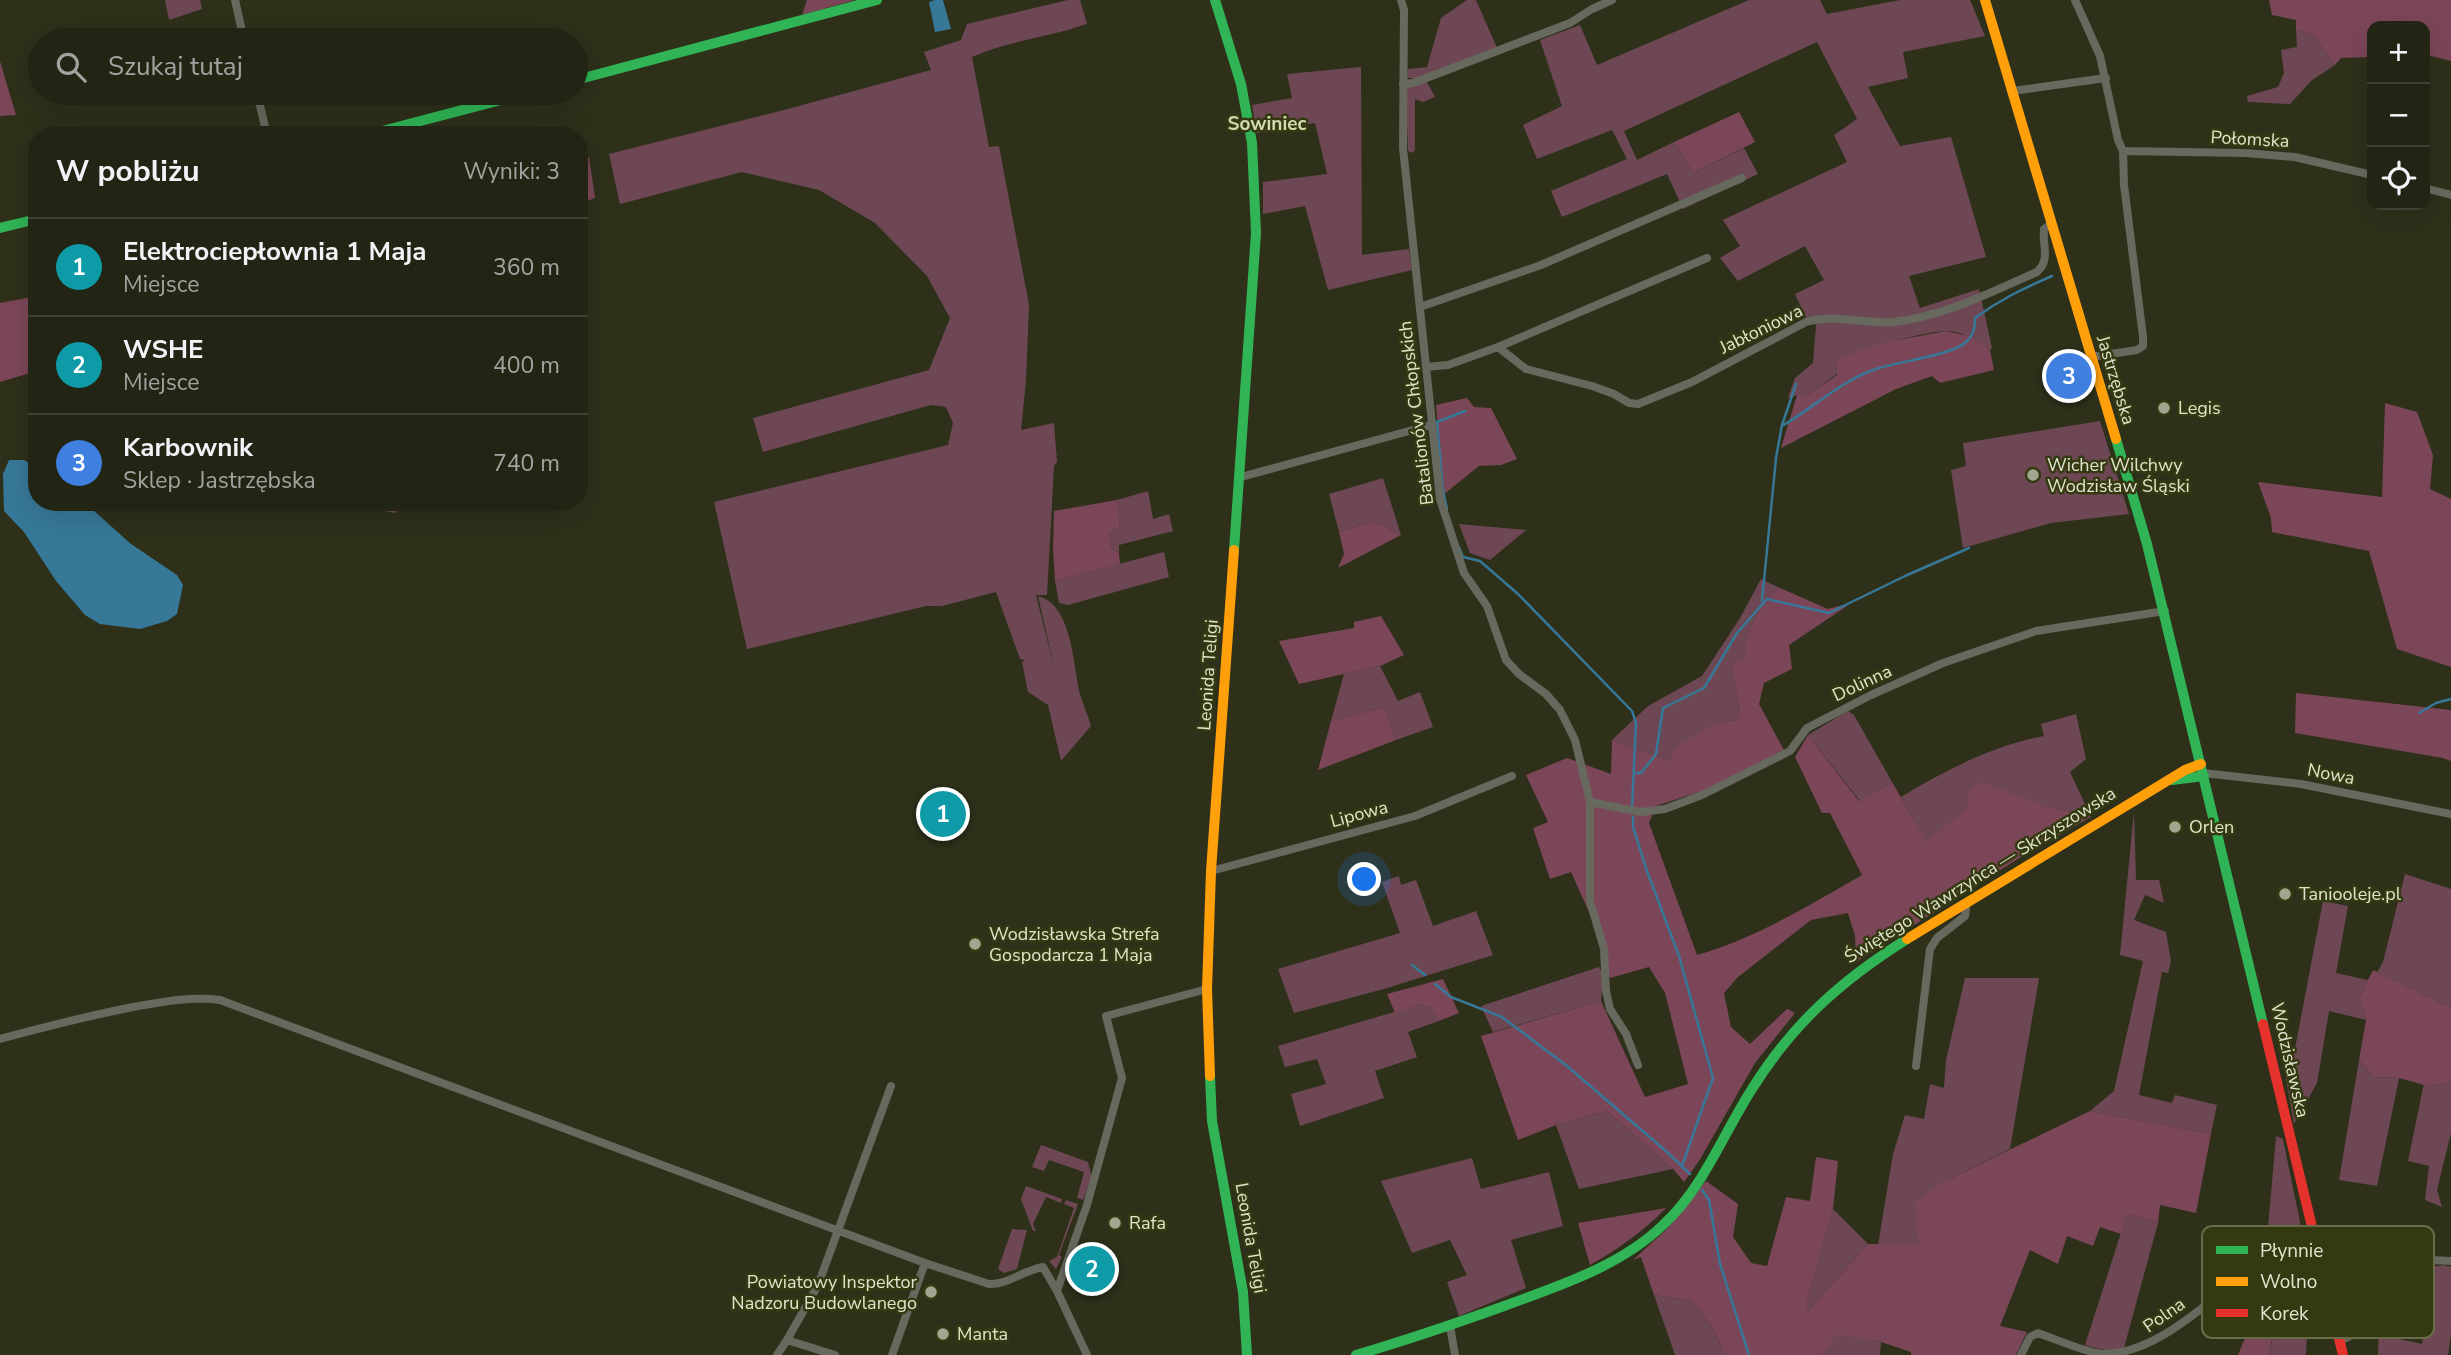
<!DOCTYPE html>
<html lang="pl">
<head>
<meta charset="utf-8">
<style>
  body { margin:0; font-family:"Nunito Sans",sans-serif; background:#2a2c1d; color:#f1f3f6 }
  .controls { position:absolute; right:21px; top:21px; display:grid; overflow:hidden; border-radius:14px; box-shadow:0 7px 28px #0002 }
  .controls button { width:63px; height:63px; display:grid; place-items:center; padding:0; border:0; border-bottom:2px solid #3f4134; background:#222414; color:#f1f3f6; font:35px sans-serif }
  .you { position:absolute; left:1365px; top:880px; width:24px; height:24px; margin:-18px; border:5px solid #fff; border-radius:50%; background:#1a73e8; box-shadow:0 0 0 10px #1a73e833 }
  .badge { display:grid; place-items:center; width:46px; height:46px; border-radius:50%; background:#a2a58f; color:#fff; font-size:23px; font-weight:700 }
  .pin { position:absolute; translate:-50% -50%; border:4px solid #fff; box-shadow:0 2px 7px #0006 }
  .list { margin:0; padding:0; list-style:none }
  h2 { display:flex; justify-content:space-between; align-items:center; height:91px; margin:0; padding:0 28px; font-size:30px }
  h2 small { font-size:23px; font-weight:400; color:#a2a4a0 }
  .list li { display:grid; grid-template-columns:46px 1fr auto; gap:21px; align-items:center; box-sizing:border-box; height:98px; padding:0 28px; border-top:2px solid #3f4134 }
  .list b { display:block; font-size:26px; white-space:nowrap }
  .list p { margin:0; font-size:23px; white-space:nowrap; color:#a2a4a0 }
  .list em { font-size:23px; font-style:normal; color:#a2a4a0 }
  .icon { flex:none; width:38px; height:38px; fill:none; stroke:currentColor; stroke-width:2; stroke-linecap:round; stroke-linejoin:round }
  .map { position:relative; flex:none; width:2451px; height:1355px; overflow:hidden }
  .search { position:absolute; background:#222414; box-shadow:0 7px 28px #0002; left:28px; top:28px; width:560px; height:77px; display:flex; align-items:center; gap:18px; box-sizing:border-box; padding:0 24px; border-radius:38px; color:#a2a4a0; font-size:26px }
  .panel { position:absolute; background:#222414; box-shadow:0 7px 28px #0002; left:28px; top:126px; width:560px; height:385px; border-radius:28px }
  .map>svg:first-child { display:block }
  .green { fill:#6d4854 }
  .forest { fill:#7c4659 }
  .water { fill:#377898 }
  .lines { fill:none; stroke-linecap:round; stroke-linejoin:round }
  .stream { stroke:#377898; stroke-width:2.5 }
  .street { stroke:#67685e; stroke-width:8 }
  .fast { stroke:#30b455; stroke-width:10 }
  .slow { stroke:#ff9f0a; stroke-width:10 }
  .jam { stroke:#e5322d; stroke-width:10 }
  .poi-dot { fill:#a2a58f; stroke:#353911; stroke-width:2.5 }
  .labels { text-anchor:middle; stroke-width:5; stroke-linejoin:round; paint-order:stroke }
  .street-label { font-size:18px; fill:#e0e4ce; stroke:#353911 }
  .poi-label { font-size:18px; fill:#e0e4ce; stroke:#353911; text-anchor:start }
  .neighbourhood-label { font-size:19px; font-weight:bold; fill:#d2d9ad; stroke:#353911 }
  .key { fill:#353911; stroke:#686c4a; stroke-width:2 }
  .key-label { font-size:19px; fill:#e0e4ce }
</style>
</head>
<body>
<div class="map">
<svg width="2451" height="1355" viewBox="0 0 2451 1355">
  <rect width="100%" height="100%" fill="#2e301a"/>
  <path class="green" d="M165,0H200L202,9L169,20Z
    M1068,0H1080L1087,24C1049,37 1008,41 972,57L989,147L999,146L1029,305L1026,380L1021,430L1054,423L1057,462L1054,466L1047,595H1036L1055,671L1038,596C1073,605 1073,667 1080,694C1083,705 1088,715 1091,726L1061,761L1048,705L1028,692L1022,662L1025,660L1020,659L996,592L942,606H926L747,649L714,502L948,445L953,423L946,407L931,405L763,452L753,418L929,370L950,318L927,276L875,223L819,190L742,172L620,204L609,154L784,110L931,70L924,52L961,40L967,24Z
    M1467,0H1476L1497,48L1419,78H1407L1408,69L1427,67L1441,18Z
    M1749,0H1820L1827,14L1900,0H1970L1985,36L1903,52L1908,78L1868,87L1900,146L1951,137L1986,257L1909,276L1920,308L1979,289L1992,348L1990,350C1977,341 1963,331 1946,331C1927,331 1851,351 1836,362L1837,374L1807,395H1797L1788,398L1795,378L1813,363L1816,325L1806,318L1795,294L1824,280L1805,246L1738,281L1720,258L1740,246L1723,220L1847,162L1834,135L1857,119L1817,42L1624,131L1637,160L1674,142L1693,173L1744,148L1758,174L1683,209L1667,174L1562,217L1551,191L1627,159L1612,130L1537,159L1523,125L1562,106L1540,40L1580,25L1597,65Z
    M2296,30L2313,35L2335,65L2312,80L2290,104L2248,102L2247,96L2278,87L2284,73L2281,50L2297,47Z
    M1361,67L1362,255L1409,249L1412,270L1328,290L1305,206L1263,214V182L1327,174L1315,123L1257,133L1252,105L1292,98L1287,74Z
    M1427,82L1435,97L1423,102L1415,99V150L1412,153L1408,151L1406,93L1408,87Z
    M2100,421L2129,514L2051,523L1963,548L1951,470L1966,466L1963,443Z
    M1383,478L1401,535L1373,521L1339,532L1329,494Z
    M1148,491L1153,519L1169,514L1173,531L1119,545V553L1111,548L1109,533L1120,527L1117,500Z
    M380,502H408L395,513L385,511Z
    M1459,524L1526,530L1490,560L1470,553Z
    M1164,552L1169,577L1068,605L1059,603L1055,581Z
    M1761,579L1780,588C1759,611 1745,626 1746,659L1731,664L1739,704L1738,720L1713,724L1699,734L1670,761L1612,740L1648,706L1702,676L1740,618Z
    M1380,666L1398,701L1420,692L1433,727L1396,740L1384,707L1331,721L1344,674Z
    M1848,711L1854,715L1892,782L1860,801L1808,735Z
    M2076,714L2086,759L2070,772L2091,817L2042,805L1967,807L1927,843L1901,797C1946,770 1992,746 2044,736L2041,724Z
    M2134,811L2136,880H2159L2164,903L2145,895L2134,920L2166,932L2171,961L2168,973L2162,972L2139,1095L2172,1103L2175,1095L2217,1105L2211,1134L2090,1111L2114,1091L2143,961L2120,955Z
    M2405,874L2451,889V1008L2377,972L2383,962Z
    M1399,876L1401,885L1416,880L1433,926L1476,911L1493,955L1384,989L1294,1013L1278,969L1400,933L1382,882Z
    M2323,901L2348,906L2336,973L2368,980L2359,998L2366,1020L2329,1011L2317,1083L2294,1124L2283,1062L2294,1054Z
    M1599,967L1603,974L1601,1001L1493,1032L1481,1006Z
    M1965,978H2039L2010,1149L1945,1181L1919,1244L1878,1245L1893,1154L1905,1115L1924,1119L1930,1084L1944,1088L1946,1060Z
    M1418,1005L1430,1007L1439,1021L1408,1032L1417,1057L1375,1071L1384,1098L1300,1126L1291,1094L1326,1084L1317,1059L1285,1067L1278,1046Z
    M2359,1060L2374,1077L2399,1078L2377,1186L2339,1180Z
    M2424,1083L2428,1086L2451,1083V1133L2437,1190L2442,1207L2425,1200L2429,1166L2408,1161Z
    M1607,1111L1673,1169L1579,1189L1556,1125Z
    M2276,1136L2283,1139L2301,1227C2290,1243 2281,1265 2262,1270L2268,1228Z
    M1041,1145L1088,1162L1092,1178L1083,1200L1077,1198L1084,1172L1049,1160L1044,1171L1032,1167Z
    M1472,1158L1481,1189L1549,1172L1563,1226L1511,1240L1526,1288L1459,1316L1447,1282L1467,1275L1450,1240L1412,1253L1381,1181Z
    M1026,1186L1062,1199L1061,1203L1046,1197L1033,1224L1036,1231H1033L1021,1199Z
    M1066,1200L1078,1204L1059,1255L1062,1257L1056,1269L1049,1261L1057,1257L1074,1208L1064,1204Z
    M1833,1209L1868,1244L1806,1313L1807,1301Z
    M2127,1214L2158,1223L2124,1348C2111,1353 2098,1349 2085,1345Z
    M1012,1229L1027,1230L1017,1269L1004,1273L998,1269Z
    M2443,1265L2451,1267V1334L2448,1355H2378L2380,1291L2386,1271L2395,1269L2408,1270L2399,1339L2422,1344L2431,1267Z
    M1654,1295L1692,1301L1712,1327L1725,1355H1675Z
    M1836,1333L1881,1342L1880,1355H1822Z
    M2274,1334H2307L2306,1355H2268Z"/>
  <path class="forest" d="M807,0H855L802,15Z
    M2269,0H2451V61L2431,56L2425,61V26H2372V57L2341,58L2335,65L2313,35L2296,30V20L2272,15Z
    M0,61L16,115L0,116Z
    M1739,112L1755,142L1693,173L1674,142Z
    M589,157L595,198L579,204V160Z
    M37,296V371L0,382V303Z
    M1946,331L1972,337L1990,350L1994,370L1940,383L1932,376L1896,389L1781,448L1797,395H1807L1837,375L1836,362C1863,343 1913,338 1946,331Z
    M1467,398L1474,407L1491,408L1517,459L1501,465L1479,466L1443,495L1436,405Z
    M2385,403L2417,412L2433,455L2430,489L2451,499V667L2397,649L2369,551L2272,532L2271,518L2258,482L2382,497Z
    M1117,500L1120,527L1109,533L1111,548L1119,553L1120,564L1055,581L1053,548L1054,511Z
    M1373,521L1401,535L1338,568L1344,554L1339,532Z
    M1780,588L1828,609L1843,605L1847,606L1789,645L1792,669L1764,683L1759,704L1784,750L1711,788L1656,806L1649,823L1697,955C1757,938 1809,905 1862,875L1830,813H1822L1795,757L1808,735L1859,801L1892,782L1927,842L1967,807L1969,791L1982,782L2042,805L2091,817L2024,855L1856,962L1855,936L1848,913L1811,920L1738,977L1724,993L1731,1027L1750,1044L1787,1009L1795,1013L1755,1063L1699,1161L1684,1182L1673,1169L1607,1111L1556,1125L1518,1140L1481,1036L1601,1001L1645,1097L1688,1084L1665,993L1649,967L1610,978L1593,921L1571,872L1550,879L1533,828L1548,822L1526,775L1567,758L1611,774L1612,740L1670,761L1673,749L1713,724L1738,720L1739,704L1731,664L1745,659C1745,630 1758,607 1780,588Z
    M1381,616L1404,655L1380,666L1299,684L1279,641L1354,628V622Z
    M2296,693L2451,710V761L2443,758L2295,733Z
    M1384,707L1396,740L1318,770L1331,721Z
    M2373,970L2451,1008V1083L2428,1086L2399,1078L2374,1077L2359,1060L2366,1020L2359,998Z
    M1443,979L1459,1013L1439,1021L1430,1007L1418,1005L1395,1013L1387,994Z
    M2090,1111L2211,1134L2196,1213L2160,1205L2158,1223L2127,1214L2121,1234L2100,1227L2093,1246L2067,1236L2058,1264L2030,1250L2000,1326L2027,1332L2016,1355H1911V1352L1881,1342L1837,1334L1822,1355H1725L1712,1327L1692,1301L1654,1295L1641,1257L1633,1260L1667,1229L1706,1181L1738,1204L1733,1237L1751,1263L1767,1266L1786,1197L1810,1201L1816,1157L1838,1161L1833,1209L1807,1301V1312L1868,1244H1919L1914,1203L1945,1181Z
    M1666,1208C1643,1232 1618,1249 1590,1265L1578,1223Z
    M2247,1333L2272,1339L2268,1355H2238Z"/>
  <path class="water" d="M935,0H943L951,29L935,32L929,2Z
    M9,460H24L37,468V502H84L131,544L177,575L183,585L177,614L167,621L140,629L100,624L85,615L56,581L24,532L4,511L3,474Z"/>
  <g class="lines">
    <path class="stream" d="M1782,426C1813,408 1842,380 1876,369C1896,362 1951,355 1965,343C1973,336 1975,329 1975,318C2001,299 2022,289 2052,276
      M1447,509L1443,491L1437,422L1465,411
      M1459,547L1463,557L1480,561L1518,594L1632,711L1636,723L1632,807
      M1762,601L1776,458L1782,425L1796,384
      M2419,713L2436,703L2451,699
      M1634,773H1641L1656,754L1663,708L1704,688L1737,633L1767,599L1829,613L1905,576L1969,548
      M1633,817V827L1647,871L1679,956L1713,1078L1682,1166
      M1412,965L1425,975
      M1435,984L1451,997L1502,1017L1567,1066L1667,1152L1690,1174
      M1702,1190L1709,1200L1720,1264L1749,1355"/>
    <path class="street" d="M235,0L244,40
      M1401,0L1404,10L1403,148L1440,499L1464,573L1487,606L1506,660L1519,674L1546,694L1560,710L1575,740L1590,802V901L1604,949L1606,991L1610,1009L1626,1034L1638,1065
      M2075,0L2100,56L2118,140L2123,151L2124,185L2143,337V346L2137,350L2091,357
      M1403,85L1416,82L1570,23L1592,9L1612,0
      M2012,91L2106,78
      M257,93L267,135
      M2123,151L2245,153L2295,157L2372,175
      M2425,188L2451,195
      M1420,307L1541,265L1742,178
      M1498,347L1526,369L1592,386L1614,394L1629,403L1638,404L1692,382L1806,322C1836,314 1863,324 1893,322C1943,317 1991,292 2037,272C2051,259 2042,245 2044,229L2051,224
      M1426,367L1448,365L1498,347L1707,258
      M1241,477L1431,425
      M2203,773L2301,784L2451,814
      M1590,802L1641,812L1665,809L1702,795L1790,751L1807,728L1871,695L1943,663L2036,631L2165,611
      M1211,871L1415,816L1512,776
      M0,1039C44,1027 88,1016 133,1007C162,1002 191,996 220,1000L925,1263
      M1916,1066L1930,949L1937,938L1965,916L1966,908L1963,904
      M1057,1291L1087,1205L1122,1078L1106,1016L1207,989
      M1450,1326L1455,1355
      M787,1340L818,1285L891,1086
      M2340,1341L2350,1336C2355,1319 2353,1299 2360,1283C2370,1260 2429,1259 2451,1261
      M777,1355L787,1340L835,1355
      M892,1355L925,1263L989,1284C1007,1285 1024,1270 1043,1267L1057,1291L1087,1355
      M2021,1355L2030,1337L2038,1333C2058,1340 2079,1350 2101,1354C2149,1355 2194,1314 2229,1287C2243,1279 2262,1279 2275,1270C2292,1258 2290,1240 2313,1232"/>
    <path class="fast" d="M1215,0L1241,84L1252,143L1256,233L1234,550
      M576,80L877,0
      M367,135L527,93
      M0,228L37,219
      M2116,439L2147,544L2263,1024
      M2172,780L2204,776
      M1210,1076L1212,1121L1243,1292L1247,1355
      M1356,1355C1407,1340 1457,1323 1507,1305C1561,1285 1620,1266 1662,1226C1703,1189 1723,1134 1752,1089C1793,1023 1842,980 1907,939"/>
    <path class="slow" d="M1985,0L2116,439
      M1907,939L2185,770L2201,764
      M1210,1076L1207,989L1211,871L1234,550"/>
    <path class="jam" d="M2263,1024L2343,1355"/>
  </g>
  <g class="poi-dot">
    <circle cx="2164" cy="408" r="7"/>
    <circle cx="2033" cy="475" r="7"/>
    <circle cx="2175" cy="827" r="7"/>
    <circle cx="2285" cy="894" r="7"/>
    <circle cx="975" cy="944" r="7"/>
    <circle cx="1115" cy="1223" r="7"/>
    <circle cx="931" cy="1292" r="7"/>
    <circle cx="943" cy="1334" r="7"/>
  </g>
  <g class="labels">
    <g class="street-label">
      <text transform="translate(2250 139) rotate(3)" y="6">Połomska</text>
      <text transform="translate(1761 329) rotate(-26)" y="6">Jabłoniowa</text>
      <text transform="translate(2116 380) rotate(73)" y="6">Jastrzębska</text>
      <text transform="translate(1416 413) rotate(-97)" y="6">Batalionów Chłopskich</text>
      <text transform="translate(1208 675) rotate(-86)" y="6">Leonida Teligi</text>
      <text transform="translate(1862 683) rotate(-25)" y="6">Dolinna</text>
      <text transform="translate(2331 774) rotate(11)" y="6">Nowa</text>
      <text transform="translate(1359 814) rotate(-15)" y="6">Lipowa</text>
      <text transform="translate(1980 875) rotate(-32)" y="6">Świętego Wawrzyńca — Skrzyszowska</text>
      <text transform="translate(2290 1060) rotate(77)" y="6">Wodzisławska</text>
      <text transform="translate(1251 1238) rotate(80)" y="6">Leonida Teligi</text>
      <text transform="translate(2164 1315) rotate(-35)" y="6">Polna</text>
    </g>
    <g class="poi-label">
      <text x="2178" y="414">Legis</text>
      <text x="2047" y="471">Wicher Wilchwy<tspan x="2047" dy="21">Wodzisław Śląski</tspan></text>
      <text x="2189" y="833">Orlen</text>
      <text x="2299" y="900">Taniooleje.pl</text>
      <text x="989" y="940">Wodzisławska Strefa<tspan x="989" dy="21">Gospodarcza 1 Maja</tspan></text>
      <text x="1129" y="1229">Rafa</text>
      <text x="917" y="1288" text-anchor="end">Powiatowy Inspektor<tspan x="917" dy="21">Nadzoru Budowlanego</tspan></text>
      <text x="957" y="1340">Manta</text>
    </g>
    <g class="neighbourhood-label">
      <text x="1267" y="130">Sowiniec</text>
    </g>
  </g>
  <rect x="2202" y="1226" width="232" height="112" rx="10" class="key"/>
  <rect x="2216" y="1246" width="32" height="8" fill="#30b455"/>
  <rect x="2216" y="1277" width="32" height="9" fill="#ff9f0a"/>
  <rect x="2216" y="1309" width="32" height="8" fill="#e5322d"/>
  <g class="key-label">
    <text x="2260" y="1257">Płynnie</text>
    <text x="2260" y="1288">Wolno</text>
    <text x="2260" y="1320">Korek</text>
  </g>
</svg>
<div class="controls">
<button>+</button>
<button>−</button>
<button><svg class="icon" aria-label="locate" viewBox="0 0 24 24"><circle cx="12" cy="12" r="6"/><path d="M12 2v4M12 18v4M2 12h4M18 12h4"/></svg></button>
</div>
<div class="you"></div>
<div class="pin badge" style="left:943px;top:814px;background:#0f9aa8">1</div>
<div class="pin badge" style="left:1092px;top:1269px;background:#0f9aa8">2</div>
<div class="pin badge" style="left:2069px;top:376px;background:#3f7fe0">3</div>
<div class="search"><svg class="icon" aria-label="search" viewBox="0 0 24 24"><circle cx="10" cy="10" r="6"/><path d="M15 15l6 6"/></svg>Szukaj tutaj</div>
<section class="panel">
<h2>W pobliżu<small>Wyniki: 3</small></h2>
<ul class="list">
<li><span class="badge" style="background:#0f9aa8">1</span><div><b>Elektrociepłownia 1 Maja</b><p>Miejsce</p></div><em>360 m</em></li>
<li><span class="badge" style="background:#0f9aa8">2</span><div><b>WSHE</b><p>Miejsce</p></div><em>400 m</em></li>
<li><span class="badge" style="background:#3f7fe0">3</span><div><b>Karbownik</b><p>Sklep · Jastrzębska</p></div><em>740 m</em></li>
</ul>
</section>
</div>
</body>
</html>
